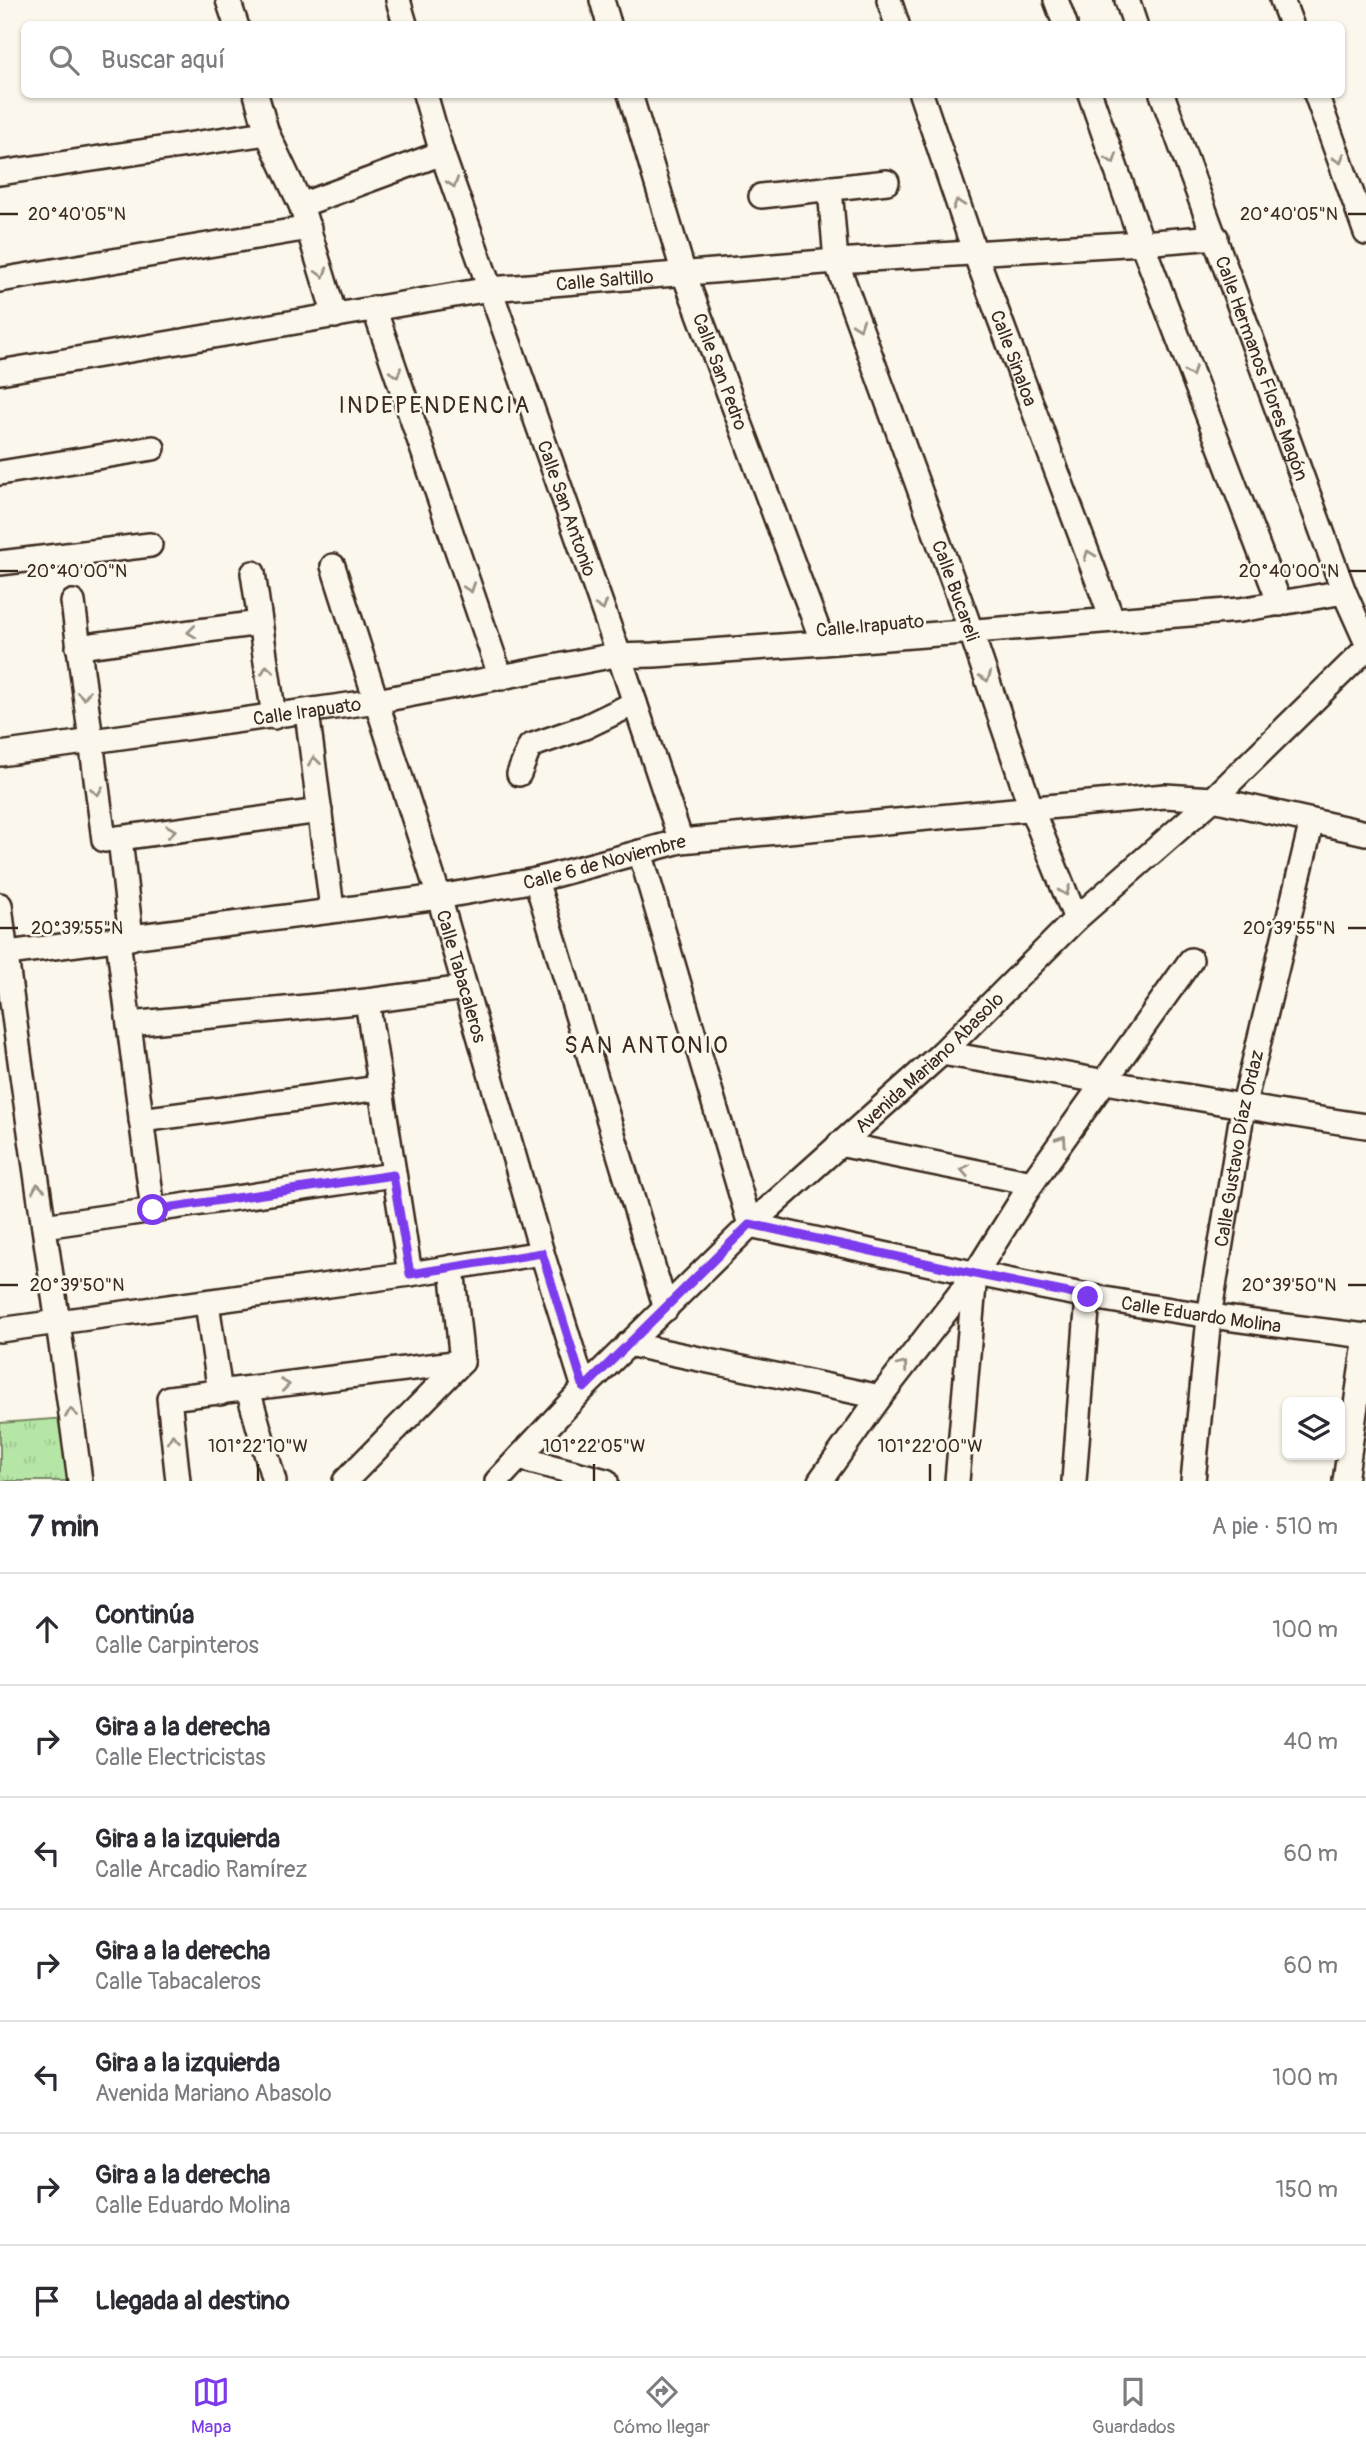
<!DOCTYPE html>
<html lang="es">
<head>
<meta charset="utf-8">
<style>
  body { margin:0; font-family:Pangolin,sans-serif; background:#f7f7f7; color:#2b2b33 }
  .controls { position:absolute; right:21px; bottom:21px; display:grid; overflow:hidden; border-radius:10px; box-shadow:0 2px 5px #0004 }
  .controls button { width:63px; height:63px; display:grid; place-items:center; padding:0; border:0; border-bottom:2px solid #e1e1e2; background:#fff; color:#2b2b33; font:35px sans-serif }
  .stop { position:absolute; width:21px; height:21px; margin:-16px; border:5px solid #7c3aed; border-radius:50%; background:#fff }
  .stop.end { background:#7c3aed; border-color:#fff; box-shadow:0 2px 7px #0008 }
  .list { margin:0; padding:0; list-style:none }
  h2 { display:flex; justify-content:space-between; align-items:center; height:91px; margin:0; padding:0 28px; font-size:30px }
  h2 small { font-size:23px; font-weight:400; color:#7c7c81 }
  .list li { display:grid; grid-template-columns:46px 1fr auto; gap:21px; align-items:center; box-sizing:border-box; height:112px; padding:0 28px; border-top:2px solid #e1e1e2 }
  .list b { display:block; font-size:26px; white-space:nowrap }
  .list p { margin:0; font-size:23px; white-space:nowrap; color:#7c7c81 }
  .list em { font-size:23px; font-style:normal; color:#7c7c81 }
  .icon { flex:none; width:38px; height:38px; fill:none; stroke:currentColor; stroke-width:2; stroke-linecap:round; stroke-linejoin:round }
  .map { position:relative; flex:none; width:1366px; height:1481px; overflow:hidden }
  .search { position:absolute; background:#fff; box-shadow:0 2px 5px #0004; left:21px; right:21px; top:21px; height:77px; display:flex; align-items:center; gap:18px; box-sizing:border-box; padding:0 24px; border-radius:10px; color:#7c7c81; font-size:26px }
  .sheet { height:875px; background:#fff }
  nav { display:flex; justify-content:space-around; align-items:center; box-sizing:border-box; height:98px; border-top:2px solid #e1e1e2; background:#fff; font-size:19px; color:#7c7c81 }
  nav a { display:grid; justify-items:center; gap:4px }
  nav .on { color:#7c3aed }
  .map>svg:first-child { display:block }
  .grass { fill:url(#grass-tufts); stroke:#788862; stroke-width:2 }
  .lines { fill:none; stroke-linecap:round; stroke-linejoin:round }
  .minor-casing { stroke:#3b2a1e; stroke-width:28 }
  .minor { stroke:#fbf7ec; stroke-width:23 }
  .oneway { stroke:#9b9085 }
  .route { stroke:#7c3aed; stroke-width:9 }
  .ticks { fill:none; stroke:#3b2a1e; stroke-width:2.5 }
  .labels { text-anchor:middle; stroke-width:5; stroke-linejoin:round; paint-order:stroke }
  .street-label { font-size:19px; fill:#3b2a1e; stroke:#fbf7ec }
  .quarter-label { font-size:23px; letter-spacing:2px; fill:#3b2a1e; stroke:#fbf7ec }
  .ticks-label { font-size:18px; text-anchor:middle; fill:#3b2a1e; stroke:#fbf7ec; stroke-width:5; stroke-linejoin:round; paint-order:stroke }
</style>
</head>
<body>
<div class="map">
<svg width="1366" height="1481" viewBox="0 0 1366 1481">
  <defs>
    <pattern id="grass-tufts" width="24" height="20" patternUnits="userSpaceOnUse" patternTransform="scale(1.75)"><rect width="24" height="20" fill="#b5e6a6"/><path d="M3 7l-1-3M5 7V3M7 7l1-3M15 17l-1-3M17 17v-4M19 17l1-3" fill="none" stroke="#9dc58e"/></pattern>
  </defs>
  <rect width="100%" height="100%" fill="#fbf7ec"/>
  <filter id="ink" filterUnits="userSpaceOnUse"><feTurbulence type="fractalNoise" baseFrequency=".0143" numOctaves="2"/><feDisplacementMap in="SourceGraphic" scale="14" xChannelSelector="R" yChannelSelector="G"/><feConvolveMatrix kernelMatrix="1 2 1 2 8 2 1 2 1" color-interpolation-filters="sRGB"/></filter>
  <g filter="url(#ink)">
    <path class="grass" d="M66,1418L77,1481H0V1423Z"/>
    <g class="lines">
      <defs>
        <g id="minor">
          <path d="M228,0L236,24"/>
          <path d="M398,0L405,24"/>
          <path d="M602,0L609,24"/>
          <path d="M889,0L897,24"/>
          <path d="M1056,0L1065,24"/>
          <path d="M1127,0L1135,24"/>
          <path d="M1282,0L1291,24"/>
          <path d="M256,94L267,133L301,205L335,316"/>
          <path id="s1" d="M425,94L442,153L618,652L681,841"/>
          <path id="s2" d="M630,94L684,274L823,643"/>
          <path id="s3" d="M921,94L975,253L1112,619"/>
          <path d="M1090,94L1142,243L1280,604"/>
          <path id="s4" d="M1162,94L1344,592L1366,641"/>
          <path d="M1316,94L1366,233"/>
          <path d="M0,173L267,133"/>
          <path id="s5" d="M830,188L836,261L966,617L1031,808L1076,919"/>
          <path d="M761,196L887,182"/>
          <path d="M301,205L442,153"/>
          <path d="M0,280L309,228"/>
          <path d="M374,308L501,678"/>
          <path id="s6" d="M0,372L490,289L836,261L1142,243L1216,237"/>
          <path d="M0,473L153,448"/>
          <path d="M0,563L150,545"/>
          <path id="s7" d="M333,566L439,897L542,1253L584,1388"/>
          <path d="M253,573L274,717"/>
          <path d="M73,602L104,840L320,811"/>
          <path d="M78,647L260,623"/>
          <path d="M307,712L332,909"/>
          <path id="s8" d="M0,754L377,701L610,656L654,655L823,643L1240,610L1344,592"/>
          <path d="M519,774L530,746L585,727L635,703"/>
          <path d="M120,838L131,938"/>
          <path id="s9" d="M640,852L750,1225C862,1249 975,1275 1088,1296C1180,1313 1273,1325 1366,1336"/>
          <path d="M536,880L666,1309"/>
          <path d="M0,905C22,1098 55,1289 80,1481"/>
          <path d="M118,940L153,1210"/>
          <path id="s10" d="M0,954L439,897L536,880L681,841L1165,796L1213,799L1366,833"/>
          <path d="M367,1001L410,1274"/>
          <path d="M129,1024L367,1001L465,988"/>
          <path d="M942,1053C1083,1077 1224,1105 1366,1126"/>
          <path d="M141,1120L380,1088"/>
          <path d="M839,1144L1032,1183"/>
          <path d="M44,1226L393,1175"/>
          <path d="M207,1303L220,1393"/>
          <path d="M0,1330L410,1274L542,1253"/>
          <path d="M628,1344L880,1397"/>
          <path d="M248,1390L274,1481"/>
          <path d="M519,1458L606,1481"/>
          <path d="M178,1481L169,1398L462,1362"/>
          <path d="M345,1481L462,1362L452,1267"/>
          <path id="s11" d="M497,1481L584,1388L750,1225L942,1053L1076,919L1213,799L1366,649"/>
          <path d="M820,1481L880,1397L975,1274L1032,1183L1191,960"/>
          <path d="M957,1481L975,1274"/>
          <path d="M1074,1481L1088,1297"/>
          <path id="s12" d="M1193,1481L1209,1317L1243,1108L1312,821"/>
          <path d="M1345,1481L1366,1336"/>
        </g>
      </defs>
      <use href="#minor" class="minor-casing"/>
      <use href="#minor" class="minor"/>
    </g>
    <defs><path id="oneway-chevron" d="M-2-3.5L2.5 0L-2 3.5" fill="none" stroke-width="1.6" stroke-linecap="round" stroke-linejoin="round" transform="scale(1.75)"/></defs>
    <g class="oneway">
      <use href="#oneway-chevron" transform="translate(1112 159) rotate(70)"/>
      <use href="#oneway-chevron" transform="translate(1339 159) rotate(70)"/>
      <use href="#oneway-chevron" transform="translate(453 183) rotate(71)"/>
      <use href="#oneway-chevron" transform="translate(958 204) rotate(-109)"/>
      <use href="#oneway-chevron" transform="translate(322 273) rotate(73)"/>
      <use href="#oneway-chevron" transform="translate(859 325) rotate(70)"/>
      <use href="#oneway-chevron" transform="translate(1191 372) rotate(69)"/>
      <use href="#oneway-chevron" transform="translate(396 373) rotate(71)"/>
      <use href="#oneway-chevron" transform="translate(1089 555) rotate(-111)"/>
      <use href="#oneway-chevron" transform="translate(470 588) rotate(71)"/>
      <use href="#oneway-chevron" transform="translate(602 606) rotate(71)"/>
      <use href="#oneway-chevron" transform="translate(192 632) rotate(173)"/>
      <use href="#oneway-chevron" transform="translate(267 670) rotate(-98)"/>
      <use href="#oneway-chevron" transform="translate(986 677) rotate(71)"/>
      <use href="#oneway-chevron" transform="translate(84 695) rotate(83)"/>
      <use href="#oneway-chevron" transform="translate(314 761) rotate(-97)"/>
      <use href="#oneway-chevron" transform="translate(97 791) rotate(82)"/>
      <use href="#oneway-chevron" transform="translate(171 831) rotate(-8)"/>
      <use href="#oneway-chevron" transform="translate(1065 891) rotate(68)"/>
      <use href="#oneway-chevron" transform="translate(1062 1140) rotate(-55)"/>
      <use href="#oneway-chevron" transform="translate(965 1170) rotate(-169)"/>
      <use href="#oneway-chevron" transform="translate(38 1188) rotate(-99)"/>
      <use href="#oneway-chevron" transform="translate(903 1366) rotate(-52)"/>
      <use href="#oneway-chevron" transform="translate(285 1385) rotate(-7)"/>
      <use href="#oneway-chevron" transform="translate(71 1413) rotate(-98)"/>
      <use href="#oneway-chevron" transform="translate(173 1439) rotate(-96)"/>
    </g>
  </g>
  <g class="lines" filter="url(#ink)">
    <path class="route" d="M153,1210L393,1175L410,1274L542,1253L584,1388L750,1224L975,1274L1088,1297"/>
  </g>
  <path class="ticks" d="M0,214H18M1348,214H1366M0,571H18M1348,571H1366M0,928H18M1348,928H1366M0,1285H18M1348,1285H1366M258,1464V1481M594,1464V1481M930,1464V1481"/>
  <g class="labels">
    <g class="street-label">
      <text dy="7" stroke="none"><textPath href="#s6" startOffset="612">Calle Saltillo</textPath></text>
      <text dy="7" stroke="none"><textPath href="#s3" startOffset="280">Calle Sinaloa</textPath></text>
      <text dy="7" stroke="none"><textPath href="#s4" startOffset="292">Calle Hermanos Flores Magón</textPath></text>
      <text dy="7" stroke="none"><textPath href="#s2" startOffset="292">Calle San Pedro</textPath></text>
      <text dy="7" stroke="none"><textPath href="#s1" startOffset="438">Calle San Antonio</textPath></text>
      <text dy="7" stroke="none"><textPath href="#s5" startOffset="424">Calle Bucareli</textPath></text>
      <text transform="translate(870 625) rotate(-5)" y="7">Calle Irapuato</text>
      <text dy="7" stroke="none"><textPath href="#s8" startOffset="310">Calle Irapuato</textPath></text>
      <text dy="7" stroke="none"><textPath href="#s10" startOffset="612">Calle 6 de Noviembre</textPath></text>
      <text dy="7" stroke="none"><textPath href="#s7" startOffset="430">Calle Tabacaleros</textPath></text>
      <text dy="7" stroke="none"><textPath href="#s11" startOffset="602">Avenida Mariano Abasolo</textPath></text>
      <text dy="7" stroke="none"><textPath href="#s12" startOffset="336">Calle Gustavo Díaz Ordaz</textPath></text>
      <text dy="7" stroke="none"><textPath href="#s9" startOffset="849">Calle Eduardo Molina</textPath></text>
    </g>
    <g class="quarter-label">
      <text x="435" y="413">INDEPENDENCIA</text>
      <text x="647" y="1053">SAN ANTONIO</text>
    </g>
  </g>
  <g class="ticks-label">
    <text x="77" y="220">20°40'05"N</text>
    <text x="1289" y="220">20°40'05"N</text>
    <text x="77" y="577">20°40'00"N</text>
    <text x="1289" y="577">20°40'00"N</text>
    <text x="77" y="934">20°39'55"N</text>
    <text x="1289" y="934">20°39'55"N</text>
    <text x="77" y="1291">20°39'50"N</text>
    <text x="1289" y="1291">20°39'50"N</text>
    <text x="258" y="1452">101°22'10"W</text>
    <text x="594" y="1452">101°22'05"W</text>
    <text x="930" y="1452">101°22'00"W</text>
  </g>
</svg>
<div class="controls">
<button><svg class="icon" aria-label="layers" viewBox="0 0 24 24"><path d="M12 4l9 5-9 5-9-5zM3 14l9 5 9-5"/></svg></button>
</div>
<div class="stop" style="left:153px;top:1210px"></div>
<div class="stop end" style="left:1088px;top:1297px"></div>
<div class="search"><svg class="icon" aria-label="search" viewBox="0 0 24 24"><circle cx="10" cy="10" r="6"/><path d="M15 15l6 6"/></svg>Buscar aquí</div>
</div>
<section class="sheet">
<h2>7 min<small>A pie · 510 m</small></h2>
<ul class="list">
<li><svg class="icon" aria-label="ahead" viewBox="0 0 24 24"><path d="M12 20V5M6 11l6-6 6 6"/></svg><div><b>Continúa</b><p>Calle Carpinteros</p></div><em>100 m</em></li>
<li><svg class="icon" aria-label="right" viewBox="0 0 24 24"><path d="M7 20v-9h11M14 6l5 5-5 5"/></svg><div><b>Gira a la derecha</b><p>Calle Electricistas</p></div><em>40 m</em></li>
<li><svg class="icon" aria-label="left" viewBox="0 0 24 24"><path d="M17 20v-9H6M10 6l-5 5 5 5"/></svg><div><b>Gira a la izquierda</b><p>Calle Arcadio Ramírez</p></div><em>60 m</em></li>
<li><svg class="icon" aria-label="right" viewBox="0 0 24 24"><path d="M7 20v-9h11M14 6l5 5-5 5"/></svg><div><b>Gira a la derecha</b><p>Calle Tabacaleros</p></div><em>60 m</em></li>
<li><svg class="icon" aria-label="left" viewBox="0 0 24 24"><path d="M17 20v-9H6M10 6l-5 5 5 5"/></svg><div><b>Gira a la izquierda</b><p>Avenida Mariano Abasolo</p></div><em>100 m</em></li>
<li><svg class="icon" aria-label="right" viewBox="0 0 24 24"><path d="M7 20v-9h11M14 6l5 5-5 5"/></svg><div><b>Gira a la derecha</b><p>Calle Eduardo Molina</p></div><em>150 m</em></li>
<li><svg class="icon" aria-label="arrive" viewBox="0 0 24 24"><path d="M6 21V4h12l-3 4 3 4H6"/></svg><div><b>Llegada al destino</b></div></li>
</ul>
</section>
<nav>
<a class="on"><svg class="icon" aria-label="map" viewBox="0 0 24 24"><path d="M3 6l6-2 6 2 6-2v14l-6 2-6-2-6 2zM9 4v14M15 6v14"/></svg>Mapa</a>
<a><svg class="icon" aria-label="directions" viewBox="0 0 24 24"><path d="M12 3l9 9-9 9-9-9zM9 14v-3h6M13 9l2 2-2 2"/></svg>Cómo llegar</a>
<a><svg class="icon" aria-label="saved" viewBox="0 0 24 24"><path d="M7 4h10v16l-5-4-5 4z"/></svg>Guardados</a>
</nav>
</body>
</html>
